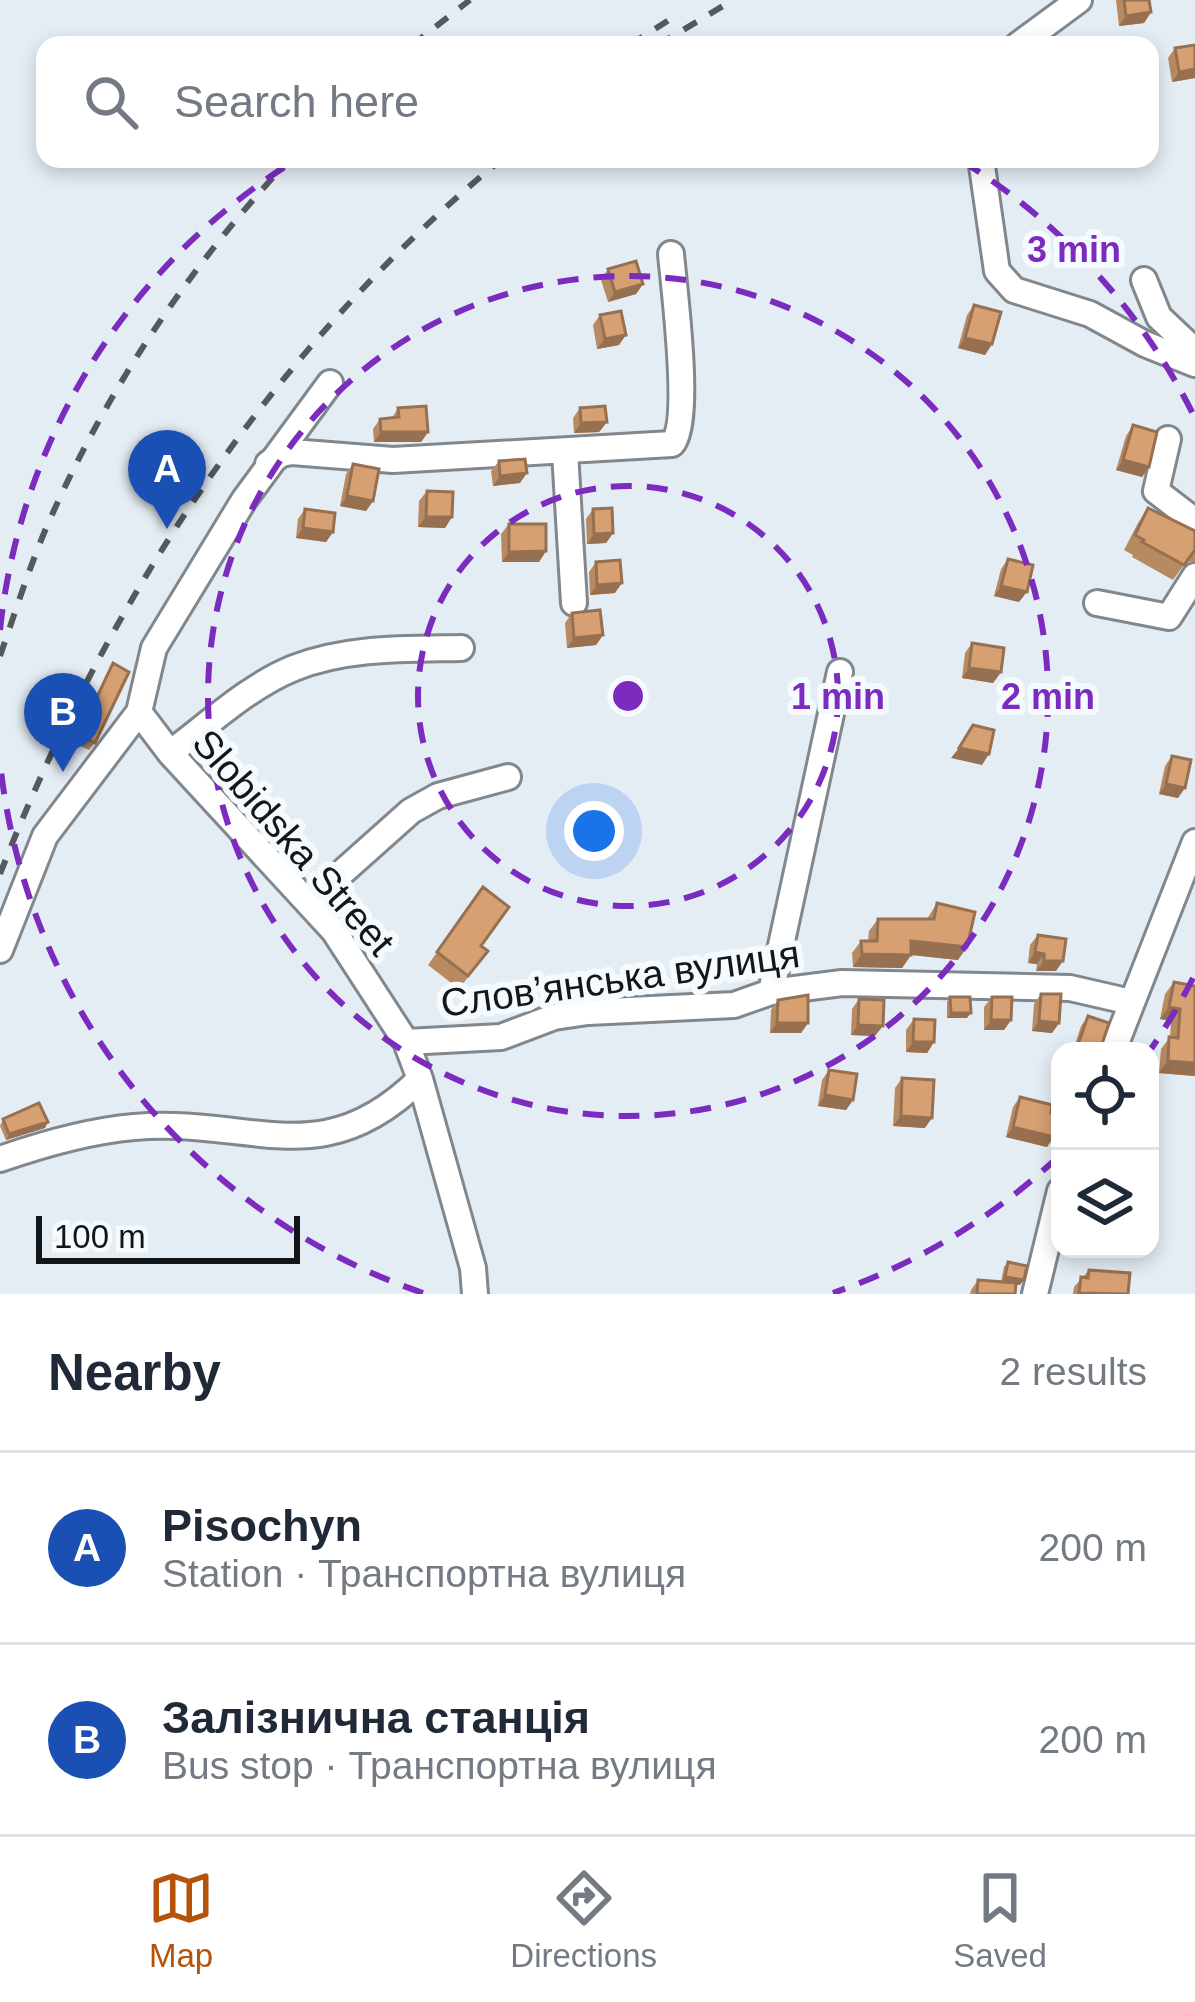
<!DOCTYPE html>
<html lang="en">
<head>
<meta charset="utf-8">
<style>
  body { margin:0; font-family:Arial,sans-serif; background:#f2f2f3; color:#1f2937 }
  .controls { position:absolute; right:36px; bottom:36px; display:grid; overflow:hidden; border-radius:24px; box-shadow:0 6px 18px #0003 }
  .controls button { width:108px; height:108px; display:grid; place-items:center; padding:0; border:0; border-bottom:3px solid #e0e1e3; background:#fff; color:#1f2937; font:60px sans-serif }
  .scale { position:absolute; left:36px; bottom:30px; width:264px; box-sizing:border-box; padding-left:12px; border:6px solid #131618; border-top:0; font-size:33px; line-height:42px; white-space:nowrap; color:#131618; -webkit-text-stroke:9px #f5fafe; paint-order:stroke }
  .you { position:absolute; left:594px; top:831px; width:42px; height:42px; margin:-30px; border:9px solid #fff; border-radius:50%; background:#1a73e8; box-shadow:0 0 0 18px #1a73e833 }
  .badge { display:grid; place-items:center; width:78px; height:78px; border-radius:50%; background:#b45309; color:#fff; font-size:39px; font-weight:700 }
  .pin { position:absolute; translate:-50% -99px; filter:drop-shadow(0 3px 6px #0008) }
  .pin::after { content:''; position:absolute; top:63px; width:42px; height:36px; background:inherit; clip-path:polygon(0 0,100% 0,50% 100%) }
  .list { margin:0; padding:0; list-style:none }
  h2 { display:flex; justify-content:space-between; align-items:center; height:156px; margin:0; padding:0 48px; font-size:51px }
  h2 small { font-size:39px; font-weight:400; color:#747a83 }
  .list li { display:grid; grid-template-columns:78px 1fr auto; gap:36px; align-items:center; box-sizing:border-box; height:192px; padding:0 48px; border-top:3px solid #e0e1e3 }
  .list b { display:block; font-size:45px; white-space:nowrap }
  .list p { margin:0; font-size:39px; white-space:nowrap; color:#747a83 }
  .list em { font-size:39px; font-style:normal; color:#747a83 }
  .icon { flex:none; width:66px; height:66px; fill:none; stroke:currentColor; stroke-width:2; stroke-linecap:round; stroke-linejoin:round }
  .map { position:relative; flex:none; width:1195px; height:1294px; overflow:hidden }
  .search { position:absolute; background:#fff; box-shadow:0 6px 18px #0003; left:36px; right:36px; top:36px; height:132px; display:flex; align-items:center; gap:30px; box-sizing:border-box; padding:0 42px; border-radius:24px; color:#747a83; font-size:45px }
  .sheet { height:540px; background:#fff }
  nav { display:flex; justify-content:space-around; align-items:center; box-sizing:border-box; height:168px; border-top:3px solid #e0e1e3; background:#fff; font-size:33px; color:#747a83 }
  nav a { display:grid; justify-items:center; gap:6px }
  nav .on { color:#b45309 }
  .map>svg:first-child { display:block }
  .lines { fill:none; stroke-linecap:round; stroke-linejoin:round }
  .minor-casing { stroke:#80878d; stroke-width:30 }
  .minor { stroke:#fff; stroke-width:24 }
  .rail { stroke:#55595d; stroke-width:6; stroke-dasharray:15 15; stroke-linecap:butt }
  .wall { fill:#b88a62 }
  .shaded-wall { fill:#967050 }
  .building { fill:#d6a072; stroke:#967050; stroke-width:3 }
  .ring { fill:none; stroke:#7b2cbf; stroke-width:6; stroke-dasharray:21 15 }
  .labels { text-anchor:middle; stroke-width:12; stroke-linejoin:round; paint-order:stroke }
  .street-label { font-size:39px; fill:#131618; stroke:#f5fafe }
  .centre { fill:#7b2cbf; stroke:#f5fafe; stroke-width:6 }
  .ring-label { font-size:36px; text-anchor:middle; font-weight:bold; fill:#7b2cbf; stroke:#f5fafe; stroke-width:12; stroke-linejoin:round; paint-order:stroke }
</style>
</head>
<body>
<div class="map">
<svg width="1195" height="1294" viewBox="0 0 1195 1294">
  <rect width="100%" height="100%" fill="#e5edf4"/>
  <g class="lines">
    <defs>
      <path id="minor" d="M1018,45L1079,0
        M981,159L997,271L1014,290L1090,314L1145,344L1195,364
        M1144,280L1159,317L1195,351
        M1168,439L1156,491L1195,521
        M565,452L574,603
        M268,464L281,454L292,452L393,460L672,444C692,422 674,289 671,254
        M1097,603L1169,617L1195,576
        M139,712L170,753L334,931L406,1042L420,1079L473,1268L475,1294
        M170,753C209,724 249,686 294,668C347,647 406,649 461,648
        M309,902L411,811L438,796L508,777
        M0,950L45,836L139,712L154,648L244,500L330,383
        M771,992L840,672
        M406,1042L501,1037L554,1017L588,1012L734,1005L771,992L842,983L1070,988L1131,1002
        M1113,1051L1195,842
        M0,1159C43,1144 89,1131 134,1127C252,1117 322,1176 420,1079
        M1035,1294L1060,1191"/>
    </defs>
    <use href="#minor" class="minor-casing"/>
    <use href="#minor" class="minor"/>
    <path class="rail" d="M412,45L470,0
      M630,45L672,18
      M658,45L733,0
      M0,656C15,613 29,568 47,526C106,391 189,266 290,159
      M0,874C107,600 273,346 502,159"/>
  </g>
  <path class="wall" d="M1116,0H1149L1151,12L1144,23L1119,26Z
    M1175,48L1195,78L1172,82L1168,58Z
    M608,269L643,284L636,294L608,302L601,280Z
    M974,305L992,344L985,355L958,348L967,315Z
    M600,315L619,345L597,349L593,325Z
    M398,408L428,432L421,442H374L373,429L380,419L392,418Z
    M580,408L607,422L599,432L574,433L573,418Z
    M1133,425L1149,467L1142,477L1116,470L1126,436Z
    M499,461L520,483L493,486L491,471Z
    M353,464L373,501L366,511L340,506L346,474Z
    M427,491L452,517L445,528L418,527L419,501Z
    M1148,508L1195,531V561L1186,562L1173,580L1132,557L1133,555L1124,550L1138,523Z
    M305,509L333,532L326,542L296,538L298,519Z
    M593,509L613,533L606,543L587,544L586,519Z
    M509,524L546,551L539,562H502L501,534Z
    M1008,559L1019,602L994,596L1001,569Z
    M596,562L615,593L590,595L589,572Z
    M572,613L603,635L596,645L567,648L565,623Z
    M972,643L1001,672L993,683L962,678L965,653Z
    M113,663L95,743L89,750L74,743Z
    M1172,756L1178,798L1159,794L1165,766Z
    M483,887L482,946L488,951L459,989L428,965Z
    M937,903L958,960L911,955L902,968L853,967L852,953L861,941H868L869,931L878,919H927Z
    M1038,935L1056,971H1036L1037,964L1028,963L1030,945Z
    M1174,982L1195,986V1076L1159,1073L1161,1049L1170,1037L1171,1021L1160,1019L1165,994Z
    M1041,994L1059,1023L1052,1033L1032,1031L1034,1004Z
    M950,997L967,1018H947V1002Z
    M992,997L1011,1020L1004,1030H984V1007Z
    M859,999L875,1036L851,1035L852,1009Z
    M778,1000L808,1023L801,1033H770L771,1010Z
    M1088,1016L1109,1023L1099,1051H1073L1081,1026Z
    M914,1019L934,1042L927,1053L906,1052V1030Z
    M829,1070L853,1100L846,1110L818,1106L822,1080Z
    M902,1078L925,1128L893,1126L895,1088Z
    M1020,1097L1047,1147L1006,1137L1013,1107Z
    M3,1119L45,1128L6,1140L0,1126Z
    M1008,1262L1020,1285H1016L1015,1294H970L971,1290L978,1280L1001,1282L1004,1267Z
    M1089,1270L1128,1294H1073L1074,1287Z"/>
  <path class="shaded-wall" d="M1151,12L1144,23L1119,26L1126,16Z
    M1195,69V78L1172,82L1179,72Z
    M643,284L636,294L608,302L615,292Z
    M626,335L619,345L597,349L605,339Z
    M965,338L992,344L985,355L958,348Z
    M607,422L599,432L574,433L581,423Z
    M381,432H428L421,442H374Z
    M1123,460L1149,467L1142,477L1116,470Z
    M527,473L520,483L493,486L500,476Z
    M347,496L373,501L366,511L340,506Z
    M426,517H452L445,528L418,527Z
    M303,528L333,532L326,542L296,538Z
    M613,533L606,543L587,544L594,534Z
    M546,551L539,562H502L509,552Z
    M622,583L615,593L590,595L597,585Z
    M1001,586L1027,592L1019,602L994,596Z
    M603,635L596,645L567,648L574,638Z
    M969,668L1001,672L993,683L962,678Z
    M959,748L989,754L982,765L951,758Z
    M1166,784L1185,788L1178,798L1159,794Z
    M911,941L967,947L958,960L903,954Z
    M1035,952L1044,954L1037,964L1028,963Z
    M862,954L911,955L902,968L853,967Z
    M1044,961H1063L1056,971H1036Z
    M1169,1007L1180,1009L1171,1021L1160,1019Z
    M951,1013H971L967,1018H947Z
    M991,1020H1011L1004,1030H984Z
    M1039,1021L1059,1023L1052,1033L1032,1031Z
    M777,1023H808L801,1033H770Z
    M858,1025L883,1026L875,1036L851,1035Z
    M913,1042H934L927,1053L906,1052Z
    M1079,1042L1100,1050L1073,1051Z
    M1168,1061L1195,1063V1076L1159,1073Z
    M825,1095L853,1100L846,1110L818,1106Z
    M901,1116L932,1118L925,1128L893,1126Z
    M48,1122L45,1128L6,1140L9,1134Z
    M1013,1127L1054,1137L1047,1147L1006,1137Z
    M1005,1277L1024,1280L1020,1285L1001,1282Z"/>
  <path class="building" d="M1124,0H1149L1151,12L1126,16Z
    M1195,45V69L1179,72L1175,48Z
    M636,261L643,284L615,292L608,269Z
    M974,305L1001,312L992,344L965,338Z
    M621,311L626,335L605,339L600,315Z
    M426,406L428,432H381L380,419L399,417L398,408Z
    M605,406L607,422L581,423L580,408Z
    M1133,425L1157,432L1149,467L1123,460Z
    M525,459L527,473L500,476L499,461Z
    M353,464L379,469L373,501L347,496Z
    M427,491L453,492L452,517H426Z
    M612,508L613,533L594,534L593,509Z
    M1148,508L1195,531V550L1184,565L1142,542L1144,540L1135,535Z
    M305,509L335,513L333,532L303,528Z
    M509,524H546V551L509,552Z
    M1008,559L1033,565L1027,592L1001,586Z
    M620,560L622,583L597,585L596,562Z
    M600,610L603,635L574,638L572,613Z
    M972,643L1004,648L1001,672L969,668Z
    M113,663L129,672L95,743L79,735Z
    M973,725L994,730L989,754L959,748Z
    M1172,756L1191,760L1185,788L1166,784Z
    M483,887L509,907L481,946L488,951L468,976L437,952Z
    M937,903L975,912L967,947L911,941V955L862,954L861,941H877L878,919H934Z
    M1038,935L1066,939L1063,961H1044V954L1035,952Z
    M1174,982L1195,986V1063L1168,1061L1169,1037L1178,1038L1180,1009L1169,1007Z
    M1041,994H1061L1059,1023L1039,1021Z
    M808,995V1023H777L778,1000Z
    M950,997H970L971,1013H951Z
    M992,997H1012L1011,1020H991Z
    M859,999L884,1000L883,1026L858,1025Z
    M1088,1016L1109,1023L1100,1050L1079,1042Z
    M914,1019L935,1020L934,1042H913Z
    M829,1070L857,1074L853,1100L825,1095Z
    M902,1078L934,1080L932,1118L901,1116Z
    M1020,1097L1052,1105L1051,1113L1059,1114L1054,1137L1013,1127Z
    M39,1103L48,1122L9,1134L3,1119Z
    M1008,1262L1027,1266L1024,1280L1005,1277Z
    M1089,1270L1130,1273L1128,1294L1079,1293L1081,1277L1088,1278Z
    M978,1280L1016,1283L1015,1294H977Z"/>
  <g class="ring">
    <circle cx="628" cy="696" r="210"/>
    <circle cx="628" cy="696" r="420"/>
    <path d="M1193 978A631 631 0 0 1 1151 1049M1058 1157A631 631 0 0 1 833 1293M423 1293A631 631 0 0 1 0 762M0 630A631 631 0 0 1 294 161M962 161A631 631 0 0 1 1193 414"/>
  </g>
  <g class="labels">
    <g class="street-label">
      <text transform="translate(294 842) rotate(49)" y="14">Slobidska Street</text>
      <text transform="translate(620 978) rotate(-8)" y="14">Слов’янська вулиця</text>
    </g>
  </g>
  <circle cx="628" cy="696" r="18" class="centre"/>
  <g class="ring-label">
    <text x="1074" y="262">3 min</text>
    <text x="838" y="709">1 min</text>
    <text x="1048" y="709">2 min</text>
  </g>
</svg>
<div class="controls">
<button><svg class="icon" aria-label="locate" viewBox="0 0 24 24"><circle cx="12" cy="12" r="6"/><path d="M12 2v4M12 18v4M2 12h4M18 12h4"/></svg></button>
<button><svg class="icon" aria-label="layers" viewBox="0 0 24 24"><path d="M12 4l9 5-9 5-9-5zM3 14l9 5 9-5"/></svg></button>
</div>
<div class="scale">100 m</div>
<div class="you"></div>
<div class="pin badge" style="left:167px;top:529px;background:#1a4fb4">A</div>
<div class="pin badge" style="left:63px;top:772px;background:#1a4fb4">B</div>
<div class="search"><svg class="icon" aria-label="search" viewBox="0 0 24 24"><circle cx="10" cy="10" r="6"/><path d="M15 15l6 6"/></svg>Search here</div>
</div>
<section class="sheet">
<h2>Nearby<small>2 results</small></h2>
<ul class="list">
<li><span class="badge" style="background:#1a4fb4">A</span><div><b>Pisochyn</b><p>Station · Транспортна вулиця</p></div><em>200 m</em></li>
<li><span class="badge" style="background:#1a4fb4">B</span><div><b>Залізнична станція</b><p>Bus stop · Транспортна вулиця</p></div><em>200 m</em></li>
</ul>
</section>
<nav>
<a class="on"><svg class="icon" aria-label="map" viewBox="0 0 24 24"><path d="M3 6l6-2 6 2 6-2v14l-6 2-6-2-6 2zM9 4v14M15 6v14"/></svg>Map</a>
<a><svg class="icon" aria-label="directions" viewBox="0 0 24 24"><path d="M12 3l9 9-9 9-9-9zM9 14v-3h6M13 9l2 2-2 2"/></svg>Directions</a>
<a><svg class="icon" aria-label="saved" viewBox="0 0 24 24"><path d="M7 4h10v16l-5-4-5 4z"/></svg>Saved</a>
</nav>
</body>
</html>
